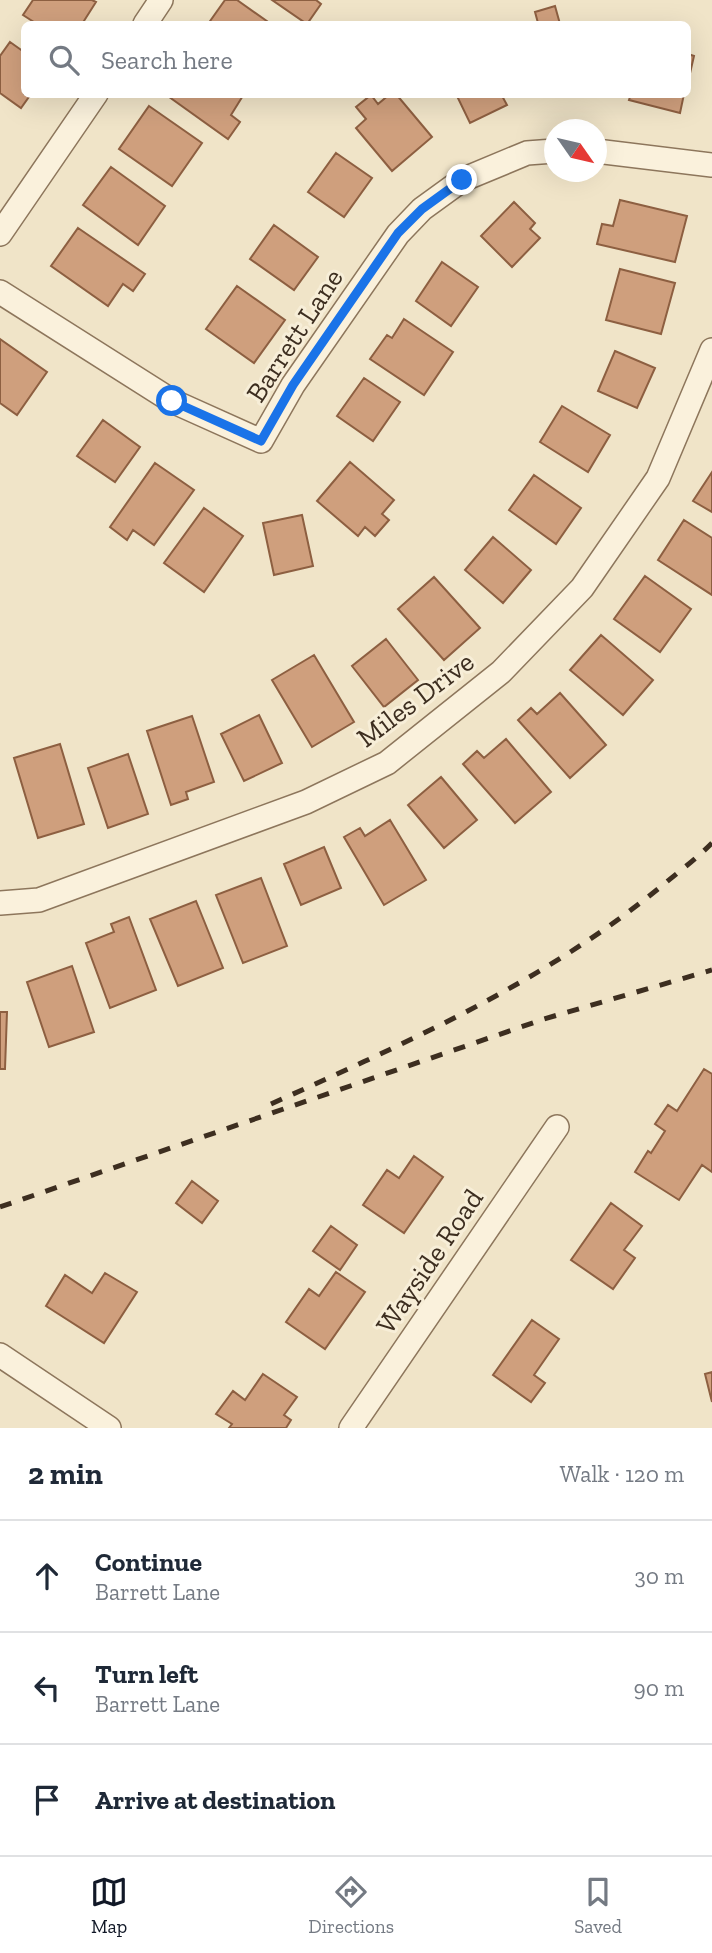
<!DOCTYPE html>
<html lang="en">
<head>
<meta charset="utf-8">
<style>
  body { margin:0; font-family:"Zilla Slab",serif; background:#f6f6f7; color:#1f2937 }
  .compass { position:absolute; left:544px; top:119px; width:63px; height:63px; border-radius:50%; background:#fff; box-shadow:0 7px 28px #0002; rotate:124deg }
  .stop { position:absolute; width:21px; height:21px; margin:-16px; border:5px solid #1a73e8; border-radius:50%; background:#fff }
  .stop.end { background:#1a73e8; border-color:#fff; box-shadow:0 2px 7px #0008 }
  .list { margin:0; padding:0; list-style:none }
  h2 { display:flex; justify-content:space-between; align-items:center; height:91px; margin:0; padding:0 28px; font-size:30px }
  h2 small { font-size:23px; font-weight:400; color:#747a83 }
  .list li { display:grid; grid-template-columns:46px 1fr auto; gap:21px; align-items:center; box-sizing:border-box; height:112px; padding:0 28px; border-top:2px solid #e0e1e3 }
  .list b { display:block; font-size:26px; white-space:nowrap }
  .list p { margin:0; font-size:23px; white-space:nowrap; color:#747a83 }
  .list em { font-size:23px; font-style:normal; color:#747a83 }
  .icon { flex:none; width:38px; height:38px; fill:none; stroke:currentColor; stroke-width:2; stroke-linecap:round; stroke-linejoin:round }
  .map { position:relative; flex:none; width:712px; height:1428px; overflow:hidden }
  .search { position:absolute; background:#fff; box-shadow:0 7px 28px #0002; left:21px; right:21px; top:21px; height:77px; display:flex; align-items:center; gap:18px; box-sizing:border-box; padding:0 24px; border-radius:10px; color:#747a83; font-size:26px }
  .sheet { height:427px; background:#fff }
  nav { display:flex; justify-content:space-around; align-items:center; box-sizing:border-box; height:98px; border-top:2px solid #e0e1e3; background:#fff; font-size:19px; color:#747a83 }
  nav a { display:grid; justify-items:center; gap:4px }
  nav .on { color:#111827 }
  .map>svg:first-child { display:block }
  .building { fill:#cf9f7d; stroke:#8d5f41; stroke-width:2 }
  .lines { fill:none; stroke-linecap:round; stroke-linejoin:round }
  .street-casing { stroke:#8d765c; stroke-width:26 }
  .street { stroke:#faf1dc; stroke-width:23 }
  .rail { stroke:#3d2e20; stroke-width:5; stroke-dasharray:12 12; stroke-linecap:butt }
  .route { stroke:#1a73e8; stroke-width:9 }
  .labels { text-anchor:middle; stroke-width:6; stroke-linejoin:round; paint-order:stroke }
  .street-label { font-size:28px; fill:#3d2e20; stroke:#f7eed8 }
</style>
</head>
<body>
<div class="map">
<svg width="712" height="1428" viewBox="0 0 712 1428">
  <rect width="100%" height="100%" fill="#f0e4c8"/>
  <path class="building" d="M33,0H92L96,2L82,24H37L23,15Z
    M225,0H237L271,24H208Z
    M272,0H316L321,4L307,24Z
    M555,6L560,24H532L538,23L535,12Z
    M10,42L24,52V94H31L21,108L0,93V56Z
    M688,54L694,56L688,82Z
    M165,94H244L231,115L240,122L228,139Z
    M390,94H396L432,137L392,171L356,128L366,119L356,107L371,95L378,104Z
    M456,94H501L507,105L470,123Z
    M631,94H684L680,113L629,100Z
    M149,106L202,143L172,186L119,149Z
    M336,153L372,178L344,217L308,192Z
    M111,167L165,206L138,245L83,205Z
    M620,200L687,216L675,262L597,244L602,224L613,226Z
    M514,202L535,223L530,229L540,238L512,267L481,236Z
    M274,225L318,257L294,290L250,259Z
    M78,228L145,274L133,291L123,284L108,306L51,266Z
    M442,262L478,287L451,326L416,301Z
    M620,269L675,283L661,334L606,320Z
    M237,286L285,320L254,363L206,329Z
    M404,319L453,352L424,395L370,359L387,335L392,338Z
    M0,339L47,372L17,415L0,403Z
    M615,351L655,368L637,408L598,391Z
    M364,378L400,402L373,441L337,416Z
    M562,406L610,435L588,472L540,442Z
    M103,420L140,447L115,482L77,456Z
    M350,462L394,500L382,514L389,520L375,536L365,527L358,536L317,501Z
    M155,463L194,490L154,545L133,530L127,540L110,527Z
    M712,472V512L693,501Z
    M534,475L581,508L556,544L509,510Z
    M204,508L243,536L204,592L164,563Z
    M302,515L313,566L274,575L263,523Z
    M684,520L712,538V595L658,560Z
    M493,537L531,570L503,603L465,570Z
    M645,576L691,609L660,652L614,619Z
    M434,577L480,628L444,660L398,609Z
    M601,635L653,680L623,715L570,670Z
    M386,639L418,680L384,707L352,666Z
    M314,655L354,722L312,747L272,680Z
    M560,693L606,745L570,778L518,720L531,708L537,714Z
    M259,715L282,763L244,781L221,734Z
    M192,716L214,782L186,792L188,799L171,805L147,731Z
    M506,739L551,792L515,823L463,764L477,751L484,758Z
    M60,744L84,824L38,838L14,758Z
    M128,754L148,814L108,828L88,768Z
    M441,777L477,820L444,848L408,805Z
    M390,820L426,880L384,905L344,837L360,828L365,836Z
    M324,847L341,888L301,905L284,864Z
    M261,878L287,946L243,963L216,895Z
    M196,901L223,968L178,986L150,919Z
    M129,917L156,990L110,1008L86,943L114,932L111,924Z
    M72,966L94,1032L49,1047L27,982Z
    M0,1012H7L5,1069H0Z
    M704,1069L712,1074V1172L702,1165L679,1200L635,1172L648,1151L651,1153L665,1131L655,1124L668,1105L677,1111Z
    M414,1156L443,1177L404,1233L363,1205L387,1170L399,1178Z
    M192,1181L218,1201L202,1223L176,1203Z
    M611,1203L642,1226L624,1250L635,1258L613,1289L571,1260Z
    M331,1226L357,1245L340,1270L313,1251Z
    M336,1272L365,1292L325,1349L286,1322L309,1289L319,1296Z
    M105,1273L137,1292L104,1343L46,1306L65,1275L92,1293Z
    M532,1320L559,1339L534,1375L545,1383L531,1402L493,1375Z
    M712,1372V1402L705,1374Z
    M263,1374L297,1397L284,1415L291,1420L286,1428H229L232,1424L216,1414L233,1391L245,1400Z"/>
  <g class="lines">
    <defs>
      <path id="street" d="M145,24L161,0
        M596,151L712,165
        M0,234L96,94
        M0,292L172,401L261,441L293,385L398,234L422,209L462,180L527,153L554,151
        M0,903L39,900L306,802L387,763L501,672L582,588L658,478L712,350
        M0,1355L109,1428
        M351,1428L557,1127"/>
    </defs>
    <use href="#street" class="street-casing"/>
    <use href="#street" class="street"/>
    <path class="rail" d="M271,1104C408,1042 547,981 664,884C680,871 697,858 712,843
      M0,1207L544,1019L712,970"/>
  </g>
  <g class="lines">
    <path class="route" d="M172,401L261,441L293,385L398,233L422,209L462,180"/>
  </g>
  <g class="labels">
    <g class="street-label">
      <text transform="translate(294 335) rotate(-57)" y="10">Barrett Lane</text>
      <text transform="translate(415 699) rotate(-37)" y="10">Miles Drive</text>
      <text transform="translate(429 1261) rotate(-56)" y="10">Wayside Road</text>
    </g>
  </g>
</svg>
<svg class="compass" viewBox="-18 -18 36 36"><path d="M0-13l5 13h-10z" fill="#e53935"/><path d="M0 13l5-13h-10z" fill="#747a83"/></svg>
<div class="stop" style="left:172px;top:401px"></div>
<div class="stop end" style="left:462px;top:180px"></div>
<div class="search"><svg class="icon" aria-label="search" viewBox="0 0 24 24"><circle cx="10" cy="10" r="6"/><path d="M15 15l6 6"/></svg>Search here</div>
</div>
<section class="sheet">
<h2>2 min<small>Walk · 120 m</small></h2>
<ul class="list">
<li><svg class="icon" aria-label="ahead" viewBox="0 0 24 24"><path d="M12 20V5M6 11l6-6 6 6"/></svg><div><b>Continue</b><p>Barrett Lane</p></div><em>30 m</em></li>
<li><svg class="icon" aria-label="left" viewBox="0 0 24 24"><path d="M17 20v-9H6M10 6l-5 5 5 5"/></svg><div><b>Turn left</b><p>Barrett Lane</p></div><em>90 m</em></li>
<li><svg class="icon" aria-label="arrive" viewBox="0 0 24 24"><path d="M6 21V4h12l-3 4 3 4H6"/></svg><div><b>Arrive at destination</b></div></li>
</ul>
</section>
<nav>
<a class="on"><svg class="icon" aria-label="map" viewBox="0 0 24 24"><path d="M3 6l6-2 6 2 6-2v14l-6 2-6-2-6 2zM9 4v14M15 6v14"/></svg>Map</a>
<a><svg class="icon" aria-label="directions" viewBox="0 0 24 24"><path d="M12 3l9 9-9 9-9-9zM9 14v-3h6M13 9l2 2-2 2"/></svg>Directions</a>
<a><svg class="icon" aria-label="saved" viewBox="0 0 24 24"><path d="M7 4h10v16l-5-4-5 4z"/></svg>Saved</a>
</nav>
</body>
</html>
